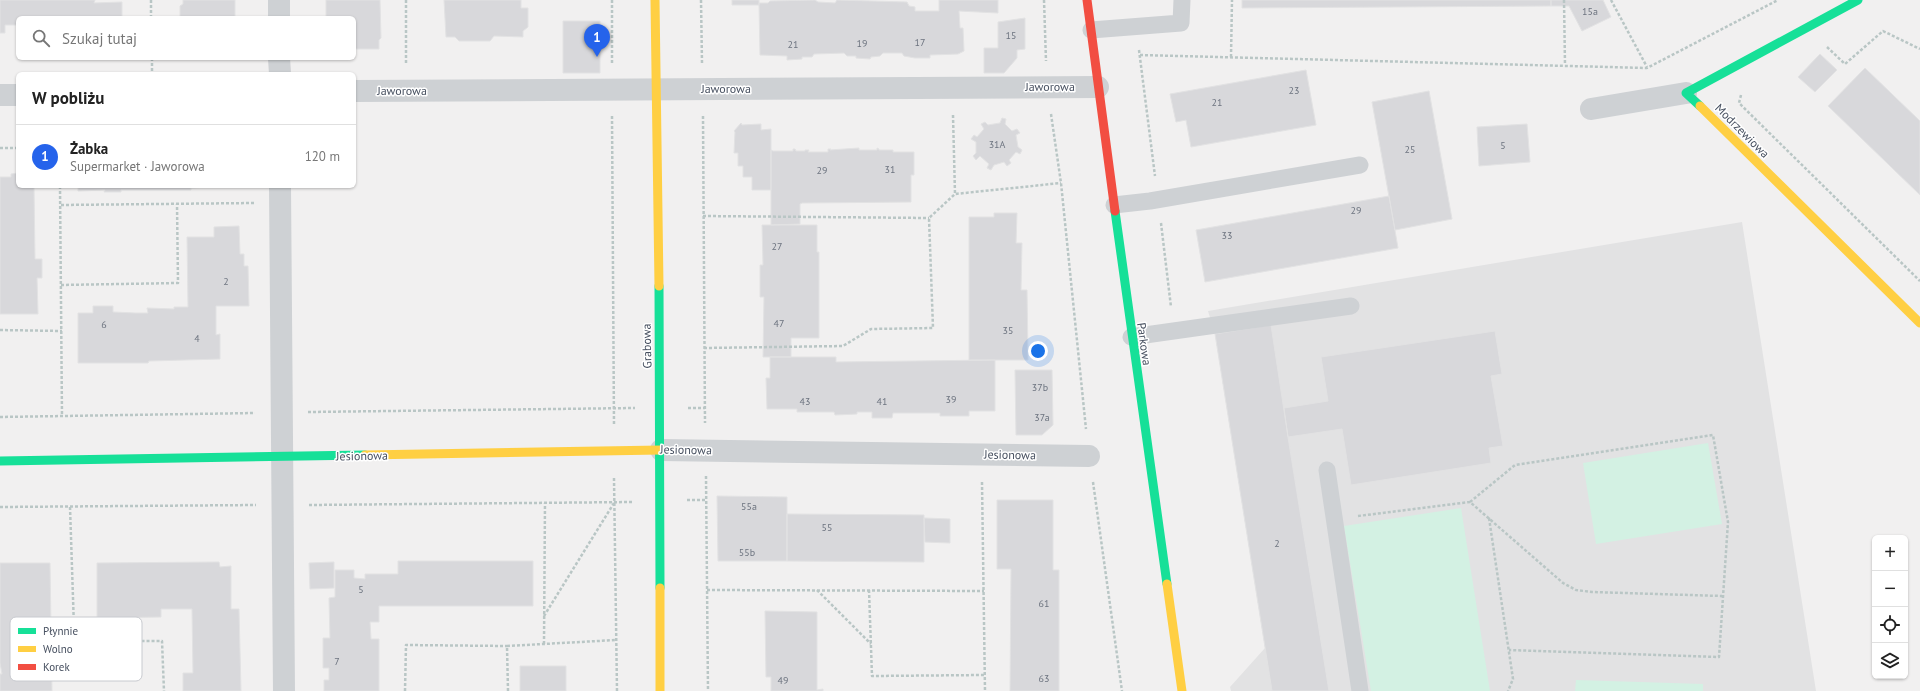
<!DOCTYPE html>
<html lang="pl">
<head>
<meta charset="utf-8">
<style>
  body { margin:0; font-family:"PT Sans",sans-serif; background:#f6f6f6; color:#222 }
  .controls { position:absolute; right:12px; bottom:12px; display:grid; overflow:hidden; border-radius:6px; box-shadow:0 1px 3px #0004 }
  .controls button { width:36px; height:36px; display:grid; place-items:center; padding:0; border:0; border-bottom:1px solid #e0e0e0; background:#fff; color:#222; font:20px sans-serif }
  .you { position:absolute; left:1038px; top:351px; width:14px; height:14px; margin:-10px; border:3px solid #fff; border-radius:50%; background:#1a73e8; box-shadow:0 0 0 6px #1a73e833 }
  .badge { display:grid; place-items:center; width:26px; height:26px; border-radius:50%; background:#2563eb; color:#fff; font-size:13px; font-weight:700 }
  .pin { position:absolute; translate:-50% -33px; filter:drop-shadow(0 1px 2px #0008) }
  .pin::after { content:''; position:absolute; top:21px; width:14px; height:12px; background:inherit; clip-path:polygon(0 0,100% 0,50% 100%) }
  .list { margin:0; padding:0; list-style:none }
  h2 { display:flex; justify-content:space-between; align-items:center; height:52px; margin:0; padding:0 16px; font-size:17px }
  h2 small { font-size:13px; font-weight:400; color:#767676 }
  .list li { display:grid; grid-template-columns:26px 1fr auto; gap:12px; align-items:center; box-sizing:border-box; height:64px; padding:0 16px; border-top:1px solid #e0e0e0 }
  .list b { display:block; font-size:15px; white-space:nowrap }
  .list p { margin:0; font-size:13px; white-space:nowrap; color:#767676 }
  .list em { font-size:13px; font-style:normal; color:#767676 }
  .icon { flex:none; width:22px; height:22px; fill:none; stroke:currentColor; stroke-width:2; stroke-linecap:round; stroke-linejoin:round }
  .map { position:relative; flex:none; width:1920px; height:691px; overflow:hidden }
  .search { position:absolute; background:#fff; box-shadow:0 1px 3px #0004; left:16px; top:16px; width:340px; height:44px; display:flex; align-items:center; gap:10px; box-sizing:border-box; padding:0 14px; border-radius:6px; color:#767676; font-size:15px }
  .panel { position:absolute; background:#fff; box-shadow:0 1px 3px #0004; left:16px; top:72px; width:340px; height:116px; border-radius:6px }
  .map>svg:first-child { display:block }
  .education { fill:#e2e2e3 }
  .green { fill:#d3f1e3 }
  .building { fill:#d8d8db; stroke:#e2e2e3 }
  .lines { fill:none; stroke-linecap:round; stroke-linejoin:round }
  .path { stroke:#b9c6c5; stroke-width:2.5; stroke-dasharray:3 2; stroke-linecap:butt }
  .lane { stroke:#ced1d4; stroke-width:17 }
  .street { stroke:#ced1d4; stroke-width:22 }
  .fast { stroke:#16e098; stroke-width:9 }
  .slow { stroke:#ffcf43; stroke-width:9 }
  .jam { stroke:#f24e42; stroke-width:9 }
  .labels { text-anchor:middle; stroke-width:3; stroke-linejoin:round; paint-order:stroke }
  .number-label { font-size:10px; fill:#6c737f }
  .street-label { font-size:12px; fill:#464f5f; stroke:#fff }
  .key { fill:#fff; stroke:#c8cacf; stroke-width:1 }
  .key-label { font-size:11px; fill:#464f5f }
</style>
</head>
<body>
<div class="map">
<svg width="1920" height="691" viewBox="0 0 1920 691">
  <rect width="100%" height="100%" fill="#f1f0f0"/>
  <path class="education" d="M1742,222L1816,691H1231L1230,687L1265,648L1215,334L1208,311Z"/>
  <path class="green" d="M1708,443L1722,524L1596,544L1583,463Z
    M1461,508L1490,691H1371L1344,526Z
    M1576,680L1703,684V691H1575Z"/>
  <path class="building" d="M0,0H95L94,3L122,2V18H18V25H5V33H0Z
    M183,0H235V18H180V6L183,4Z
    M326,0H380L381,38L379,40V49H354V18H326Z
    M444,0H521V8H528V27L523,31V37L494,36L490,41H459L455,37H446Z
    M732,0H759V5H732Z
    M815,0L818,2L835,3L837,0L907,2L909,6L915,7V11H939V0H998V13L959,11L960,28H963L964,51L958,54L930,55V58H915L904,56L902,53H883L880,56L871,57L870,59L856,58V56H847L844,53L814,54L812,57H802V59L787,60V56L760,55L759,3H768L770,1Z
    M1242,0H1551V6L1242,8Z
    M1551,0H1603L1611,17L1582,31L1569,6H1551Z
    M1025,18V49L1017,50V58L1004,73H984V48H998V22Z
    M563,21H600V73H563Z
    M1820,54L1837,70L1815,92L1798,77Z
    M1865,68L1920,121V195L1828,106Z
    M1306,70L1316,125L1191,147L1186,120L1176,122L1170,94Z
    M1429,91L1452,219L1395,230L1372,102Z
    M1002,118L1006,119L1005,124L1012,131L1017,129L1020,133L1016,135L1018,147L1022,150L1020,154L1016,152L1009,160L1011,163L1007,166L1004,162L994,165L991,170L987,168L989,164L980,156L976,160L973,156L976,153V142L971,139L974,135L977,137L984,129L981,124L985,122L988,125L1000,123Z
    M741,123L742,125L761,124V130L771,129V190H752V177H743V166H738V153H734L735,132L734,131Z
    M1527,124L1530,162L1479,166L1477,127Z
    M859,148V150H877V148L879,149V150H893V152H914V175H911V202L802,203L800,204V224L771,225V150L773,151H793V149H795L796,151H805V150H809L808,152H828V149H831L830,150Z
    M18,173V186H34L35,259H42V278H37L38,314H0V177H11V174Z
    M78,186H225L191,188V190H121V192H104L105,190L78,191Z
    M1389,196L1398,248L1205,282L1196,230Z
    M994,213H1017L1016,243H1022L1021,290H1027L1028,360H969V217H994Z
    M762,225H817V252H819V338H791V357H763L764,297H760V265H763Z
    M239,226L240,254H244V266H248L249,306H216V335L220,334V359L149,361L148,363H78V313H93V306H113V312L135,313H148L147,308L174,309V307H188L187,237H214V227Z
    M1271,325L1288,437L1329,691H1272L1215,334Z
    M1495,331L1502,374L1491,376L1503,446L1489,448L1491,463L1351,485L1342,429L1288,437L1284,408L1328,401L1321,357Z
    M770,357H836V362L995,360V411H969V416H940V413H893L892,418H872V412H857V414L835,415L834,412H797V409H767L766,378H770Z
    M1015,370H1052L1053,425L1042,435H1016Z
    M717,496L787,497V561H718Z
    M997,500H1053V570H1059V691H1010L1011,569H997Z
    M787,514L924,515V562L787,561Z
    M924,518L950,519V543L925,542Z
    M398,561H533V606H379V622H370L371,639H379V691H324V680H329V668H323V638H330L329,598L335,597V570H354V578L365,579V574H398Z
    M219,562L220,567L231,566V609H239L241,691H183V673H193L192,609H161V617L97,618V563Z
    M334,562V588L310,589L309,563Z
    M0,563H50L52,691H0V674H2L0,663Z
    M765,611L817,612V690L823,689V691H771V677H766Z
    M520,666H566V691H520Z"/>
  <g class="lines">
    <path class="path" d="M151,0V18
      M612,0V63
      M701,0L702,63
      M1044,0L1046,61
      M1564,0L1565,65
      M1611,0L1647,67
      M1827,47L1845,64L1883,31L1920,49
      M1139,50L1155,176
      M1140,55L1647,68L1778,0
      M1231,57L1232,0
      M152,58V74
      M406,63V0
      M1741,95L1739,103L1920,281
      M1051,114L1061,183L1086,429
      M953,115L955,194
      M612,116L614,425
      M703,116L705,423
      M0,148H18
      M60,186L62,416
      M61,205L254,203
      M703,216L929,218
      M1161,223L1171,307
      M61,285L178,283L177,204
      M0,330L62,331
      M704,348L843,346L871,329L933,328L929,218L955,194L1061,183
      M688,408H705
      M308,412L635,408
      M0,417L255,413
      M706,476L708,691
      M614,478L617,691
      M982,482L985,691
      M1093,482L1122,691
      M687,500H706
      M1470,502L1515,465L1713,435L1728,522L1719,657L1509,650
      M309,505L634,502
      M0,507L256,505
      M70,507L74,628L84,641H162L164,691
      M1358,516L1470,502L1563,583L1576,590L1592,592L1722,596
      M1489,518L1513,679L1508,691
      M707,590L984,591
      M817,590L871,644
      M869,590L872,676L985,675
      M544,616L614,503
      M544,644L545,503
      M405,691L406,645L507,646
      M508,691L507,646L616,640"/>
    <path class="lane" d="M1091,30L1181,23L1182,0
      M1114,205L1150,201L1360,165
      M1131,337L1351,306
      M1327,470L1360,691"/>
    <path class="street" d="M279,0V18
      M279,58L280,74
      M354,91L1098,87
      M0,95H18
      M1591,109L1686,93
      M280,186L284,691
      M661,450L1089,456"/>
    <path class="fast" d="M1700,106L1686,93L1858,0
      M1115,211L1167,584
      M659,286L660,588
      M0,461L365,455"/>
    <path class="slow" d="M655,0L659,286
      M1700,106L1920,323
      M365,455L661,450
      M1167,584L1182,691
      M660,691V588"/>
    <path class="jam" d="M1087,0L1115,211"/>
  </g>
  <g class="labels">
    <g class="number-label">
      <text x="1590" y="15">15a</text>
      <text x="1011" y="39">15</text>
      <text x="920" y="46">17</text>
      <text x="862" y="47">19</text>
      <text x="793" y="48">21</text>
      <text x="1294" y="94">23</text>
      <text x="1217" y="106">21</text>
      <text x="997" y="148">31A</text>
      <text x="1503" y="149">5</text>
      <text x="1410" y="153">25</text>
      <text x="890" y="173">31</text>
      <text x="822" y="174">29</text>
      <text x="1356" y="214">29</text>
      <text x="1227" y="239">33</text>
      <text x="777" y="250">27</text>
      <text x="226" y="285">2</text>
      <text x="779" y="327">47</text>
      <text x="104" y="328">6</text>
      <text x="1008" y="334">35</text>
      <text x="197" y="342">4</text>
      <text x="1040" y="391">37b</text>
      <text x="951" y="403">39</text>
      <text x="805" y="405">43</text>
      <text x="882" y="405">41</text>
      <text x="1042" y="421">37a</text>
      <text x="749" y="510">55a</text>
      <text x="827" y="531">55</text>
      <text x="1277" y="547">2</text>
      <text x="747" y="556">55b</text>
      <text x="361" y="593">5</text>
      <text x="1044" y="607">61</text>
      <text x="337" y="665">7</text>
      <text x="1044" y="682">63</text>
      <text x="783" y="684">49</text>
    </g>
    <g class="street-label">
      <text x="1050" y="91">Jaworowa</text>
      <text x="726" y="93">Jaworowa</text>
      <text x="402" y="95">Jaworowa</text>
      <text transform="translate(1742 131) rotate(45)" y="4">Modrzewiowa</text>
      <text transform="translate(1144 344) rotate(82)" y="4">Parkowa</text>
      <text transform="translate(647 346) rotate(-91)" y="4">Grabowa</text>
      <text transform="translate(686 450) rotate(1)" y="4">Jesionowa</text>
      <text transform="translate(1010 455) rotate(1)" y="4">Jesionowa</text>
      <text transform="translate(362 456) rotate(-1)" y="4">Jesionowa</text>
    </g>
  </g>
  <rect x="10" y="617" width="132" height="64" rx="6" class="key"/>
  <rect x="18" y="628" width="18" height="6" fill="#16e098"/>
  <rect x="18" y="646" width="18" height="6" fill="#ffcf43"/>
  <rect x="18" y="664" width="18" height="6" fill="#f24e42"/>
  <g class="key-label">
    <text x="43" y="635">Płynnie</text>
    <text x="43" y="653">Wolno</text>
    <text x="43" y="671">Korek</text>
  </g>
</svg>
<div class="controls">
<button>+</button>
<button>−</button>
<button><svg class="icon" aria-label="locate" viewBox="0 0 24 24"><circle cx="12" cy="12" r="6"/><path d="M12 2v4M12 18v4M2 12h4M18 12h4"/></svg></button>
<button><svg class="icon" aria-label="layers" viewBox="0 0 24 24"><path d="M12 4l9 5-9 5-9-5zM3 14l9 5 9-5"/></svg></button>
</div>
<div class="you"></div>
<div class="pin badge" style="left:597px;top:57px">1</div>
<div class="search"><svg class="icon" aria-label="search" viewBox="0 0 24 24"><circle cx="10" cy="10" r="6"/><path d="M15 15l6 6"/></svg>Szukaj tutaj</div>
<section class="panel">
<h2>W pobliżu<small></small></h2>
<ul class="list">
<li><span class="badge">1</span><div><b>Żabka</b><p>Supermarket · Jaworowa</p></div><em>120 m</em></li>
</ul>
</section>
</div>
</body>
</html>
